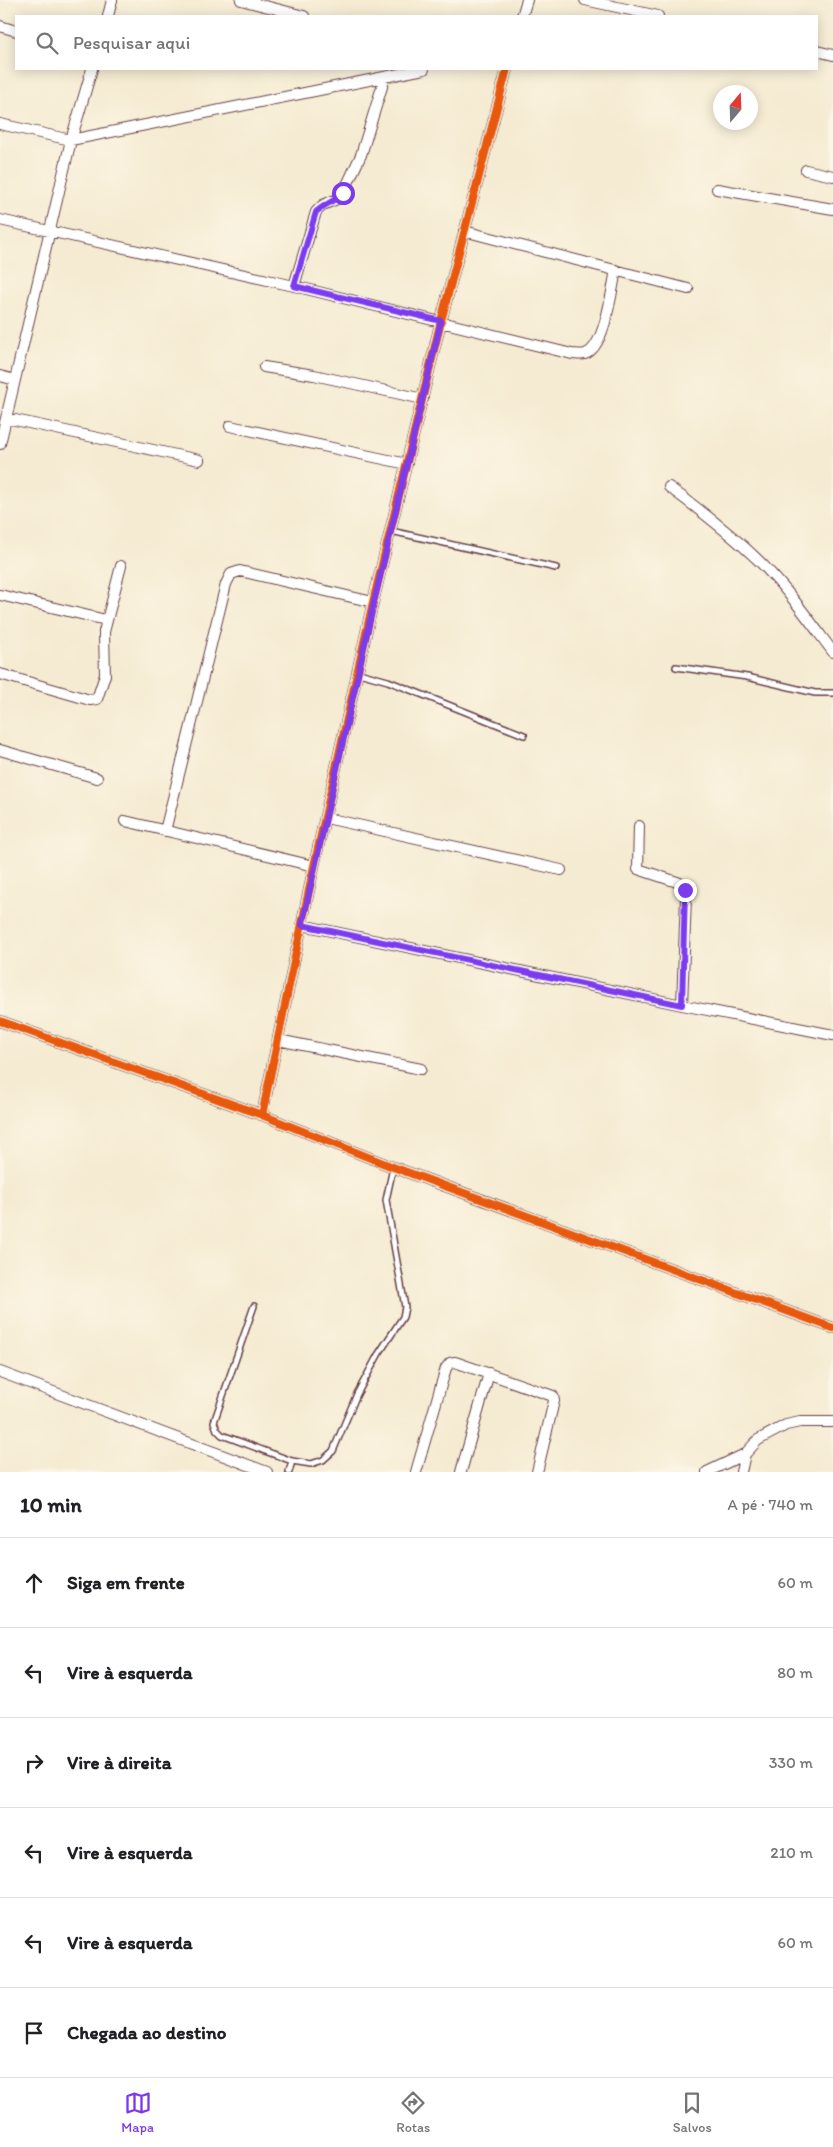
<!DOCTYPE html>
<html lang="pt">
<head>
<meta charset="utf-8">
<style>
  body { margin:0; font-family:Itim,sans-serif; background:#f2f2f2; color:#202124 }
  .compass { position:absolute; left:713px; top:85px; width:45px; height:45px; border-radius:50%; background:#fff; box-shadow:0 2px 12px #0003; rotate:19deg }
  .stop { position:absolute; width:15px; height:15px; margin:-11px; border:4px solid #7c3aed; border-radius:50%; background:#fff }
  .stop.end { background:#7c3aed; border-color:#fff; box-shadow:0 1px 5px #0008 }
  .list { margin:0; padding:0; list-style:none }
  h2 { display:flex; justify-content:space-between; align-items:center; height:65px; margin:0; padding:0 20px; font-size:21px }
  h2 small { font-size:16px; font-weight:400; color:#757577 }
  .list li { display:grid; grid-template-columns:32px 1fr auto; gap:15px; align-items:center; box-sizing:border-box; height:90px; padding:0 20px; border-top:1px solid #e0e0e0 }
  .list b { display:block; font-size:19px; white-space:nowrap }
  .list em { font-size:16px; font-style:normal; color:#757577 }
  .icon { flex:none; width:28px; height:28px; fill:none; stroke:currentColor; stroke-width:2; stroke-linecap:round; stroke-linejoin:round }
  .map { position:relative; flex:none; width:833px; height:1472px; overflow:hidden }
  .search { position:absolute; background:#fff; box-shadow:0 2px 12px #0003; left:15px; right:15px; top:15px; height:55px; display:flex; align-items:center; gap:12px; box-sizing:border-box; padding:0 18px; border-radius:0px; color:#757577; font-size:19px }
  .sheet { height:605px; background:#fff }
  nav { display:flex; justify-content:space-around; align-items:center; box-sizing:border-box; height:70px; border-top:1px solid #e0e0e0; background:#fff; font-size:14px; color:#757577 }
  nav a { display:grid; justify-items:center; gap:2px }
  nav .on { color:#7c3aed }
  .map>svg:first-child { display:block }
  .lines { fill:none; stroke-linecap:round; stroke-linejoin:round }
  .service-casing { stroke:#643e44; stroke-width:8 }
  .minor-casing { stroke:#643e44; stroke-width:12 }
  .service { stroke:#fff; stroke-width:5 }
  .minor { stroke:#fff; stroke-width:10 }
  .cycleway-casing { stroke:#fcf5e5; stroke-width:11 }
  .cycleway { stroke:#e8590c; stroke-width:8 }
  .route { stroke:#7c3aed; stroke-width:6 }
</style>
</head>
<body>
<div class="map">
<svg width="833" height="1472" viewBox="0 0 833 1472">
  <rect width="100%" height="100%" fill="#fcf5e5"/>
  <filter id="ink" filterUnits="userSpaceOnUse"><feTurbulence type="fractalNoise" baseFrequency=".02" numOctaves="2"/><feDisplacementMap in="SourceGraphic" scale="10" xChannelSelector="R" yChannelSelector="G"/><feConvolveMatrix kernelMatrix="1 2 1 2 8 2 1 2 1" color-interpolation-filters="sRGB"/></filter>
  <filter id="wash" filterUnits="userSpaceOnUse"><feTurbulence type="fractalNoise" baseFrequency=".0096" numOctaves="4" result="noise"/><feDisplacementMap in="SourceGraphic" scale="20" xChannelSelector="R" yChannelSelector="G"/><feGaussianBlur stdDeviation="1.12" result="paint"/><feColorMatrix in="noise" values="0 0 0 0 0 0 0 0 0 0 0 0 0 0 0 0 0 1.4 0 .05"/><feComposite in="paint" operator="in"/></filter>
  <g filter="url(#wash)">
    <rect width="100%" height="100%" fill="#f5ebd2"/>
  </g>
  <g filter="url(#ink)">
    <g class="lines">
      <defs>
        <path id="service" d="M391,531L556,568
          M676,667L747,677L815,693H833
          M359,673L388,681L524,735
          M254,1306L214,1422L217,1430L222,1435L292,1461L311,1464L323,1460L333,1451L357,1394L378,1355L403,1317L405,1307L386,1200L393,1168
          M289,1472L292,1461"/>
        <path id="minor" d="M241,0L304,16
          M585,0L658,16
          M108,16L112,0
          M522,16L527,0
          M0,26L16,31
          M817,51L833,55
          M0,124L71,140L424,69
          M806,170L833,176
          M717,189L833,209
          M0,220L294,286L572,354C576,354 581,355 585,354C605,348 612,289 616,270
          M464,231L688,289
          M294,286L316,212L323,205L337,199L347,185L361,155L385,77
          M264,367L314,375L423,399
          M0,376L15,380
          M6,418L199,460
          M230,426L407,464
          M0,444L71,140L92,69
          M669,487C700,510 730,533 758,560C786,587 809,620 833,652
          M0,595L106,620
          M0,674L90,700L97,699L105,675L104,632L121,566
          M0,750L97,778
          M326,818L561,870
          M125,821L314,866
          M639,826L638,869L680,883L685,887L686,897L682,1005
          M165,831L226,584L231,574L240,571L373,602
          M302,925L682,1005L833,1035
          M0,1021L262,1115L393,1167L833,1328
          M278,1040L421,1069
          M262,1115L314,866L373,602L441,321L507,69
          M0,1372L267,1472
          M416,1472L446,1368L450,1363L455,1362L553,1396L554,1401L537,1472
          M461,1472L489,1373
          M707,1472L745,1454L758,1440L786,1425L800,1422H833
          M741,1472L745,1454"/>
      </defs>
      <use href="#service" class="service-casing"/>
      <use href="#minor" class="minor-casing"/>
      <use href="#service" class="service"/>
      <use href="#minor" class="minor"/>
      <defs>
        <path id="cycleway" d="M0,1021L262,1115L393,1167L833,1328
          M262,1115L314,866L373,602L441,321L507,69"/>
      </defs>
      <use href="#cycleway" class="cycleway-casing"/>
      <use href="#cycleway" class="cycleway"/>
    </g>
  </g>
  <g class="lines" filter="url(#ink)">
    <path class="route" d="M343,193C335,201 325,204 316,212L294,286L441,321L374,602L302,925L682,1005L685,890"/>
  </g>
</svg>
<svg class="compass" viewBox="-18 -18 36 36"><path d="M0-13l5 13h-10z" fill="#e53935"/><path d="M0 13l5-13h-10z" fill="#757577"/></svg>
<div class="stop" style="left:343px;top:193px"></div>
<div class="stop end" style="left:685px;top:890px"></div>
<div class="search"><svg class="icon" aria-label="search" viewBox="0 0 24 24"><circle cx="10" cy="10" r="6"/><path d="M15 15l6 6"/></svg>Pesquisar aqui</div>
</div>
<section class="sheet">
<h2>10 min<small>A pé · 740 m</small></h2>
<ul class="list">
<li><svg class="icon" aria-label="ahead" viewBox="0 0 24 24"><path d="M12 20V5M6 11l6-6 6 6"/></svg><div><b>Siga em frente</b></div><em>60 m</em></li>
<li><svg class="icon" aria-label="left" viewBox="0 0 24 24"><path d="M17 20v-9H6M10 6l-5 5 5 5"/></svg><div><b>Vire à esquerda</b></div><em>80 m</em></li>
<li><svg class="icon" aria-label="right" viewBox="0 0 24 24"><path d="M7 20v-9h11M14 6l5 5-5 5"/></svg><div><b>Vire à direita</b></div><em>330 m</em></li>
<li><svg class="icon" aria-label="left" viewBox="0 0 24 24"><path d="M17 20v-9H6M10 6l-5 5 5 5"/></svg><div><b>Vire à esquerda</b></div><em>210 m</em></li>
<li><svg class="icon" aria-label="left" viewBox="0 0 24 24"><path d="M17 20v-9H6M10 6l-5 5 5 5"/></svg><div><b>Vire à esquerda</b></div><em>60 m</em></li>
<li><svg class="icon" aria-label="arrive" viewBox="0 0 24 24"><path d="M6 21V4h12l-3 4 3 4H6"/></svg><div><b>Chegada ao destino</b></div></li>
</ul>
</section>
<nav>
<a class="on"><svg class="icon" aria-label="map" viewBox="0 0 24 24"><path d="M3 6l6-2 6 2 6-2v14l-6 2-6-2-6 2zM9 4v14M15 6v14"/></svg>Mapa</a>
<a><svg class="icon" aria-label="directions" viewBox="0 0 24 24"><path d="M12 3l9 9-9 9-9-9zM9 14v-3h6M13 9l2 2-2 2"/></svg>Rotas</a>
<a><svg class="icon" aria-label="saved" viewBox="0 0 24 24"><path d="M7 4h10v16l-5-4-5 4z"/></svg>Salvos</a>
</nav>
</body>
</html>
